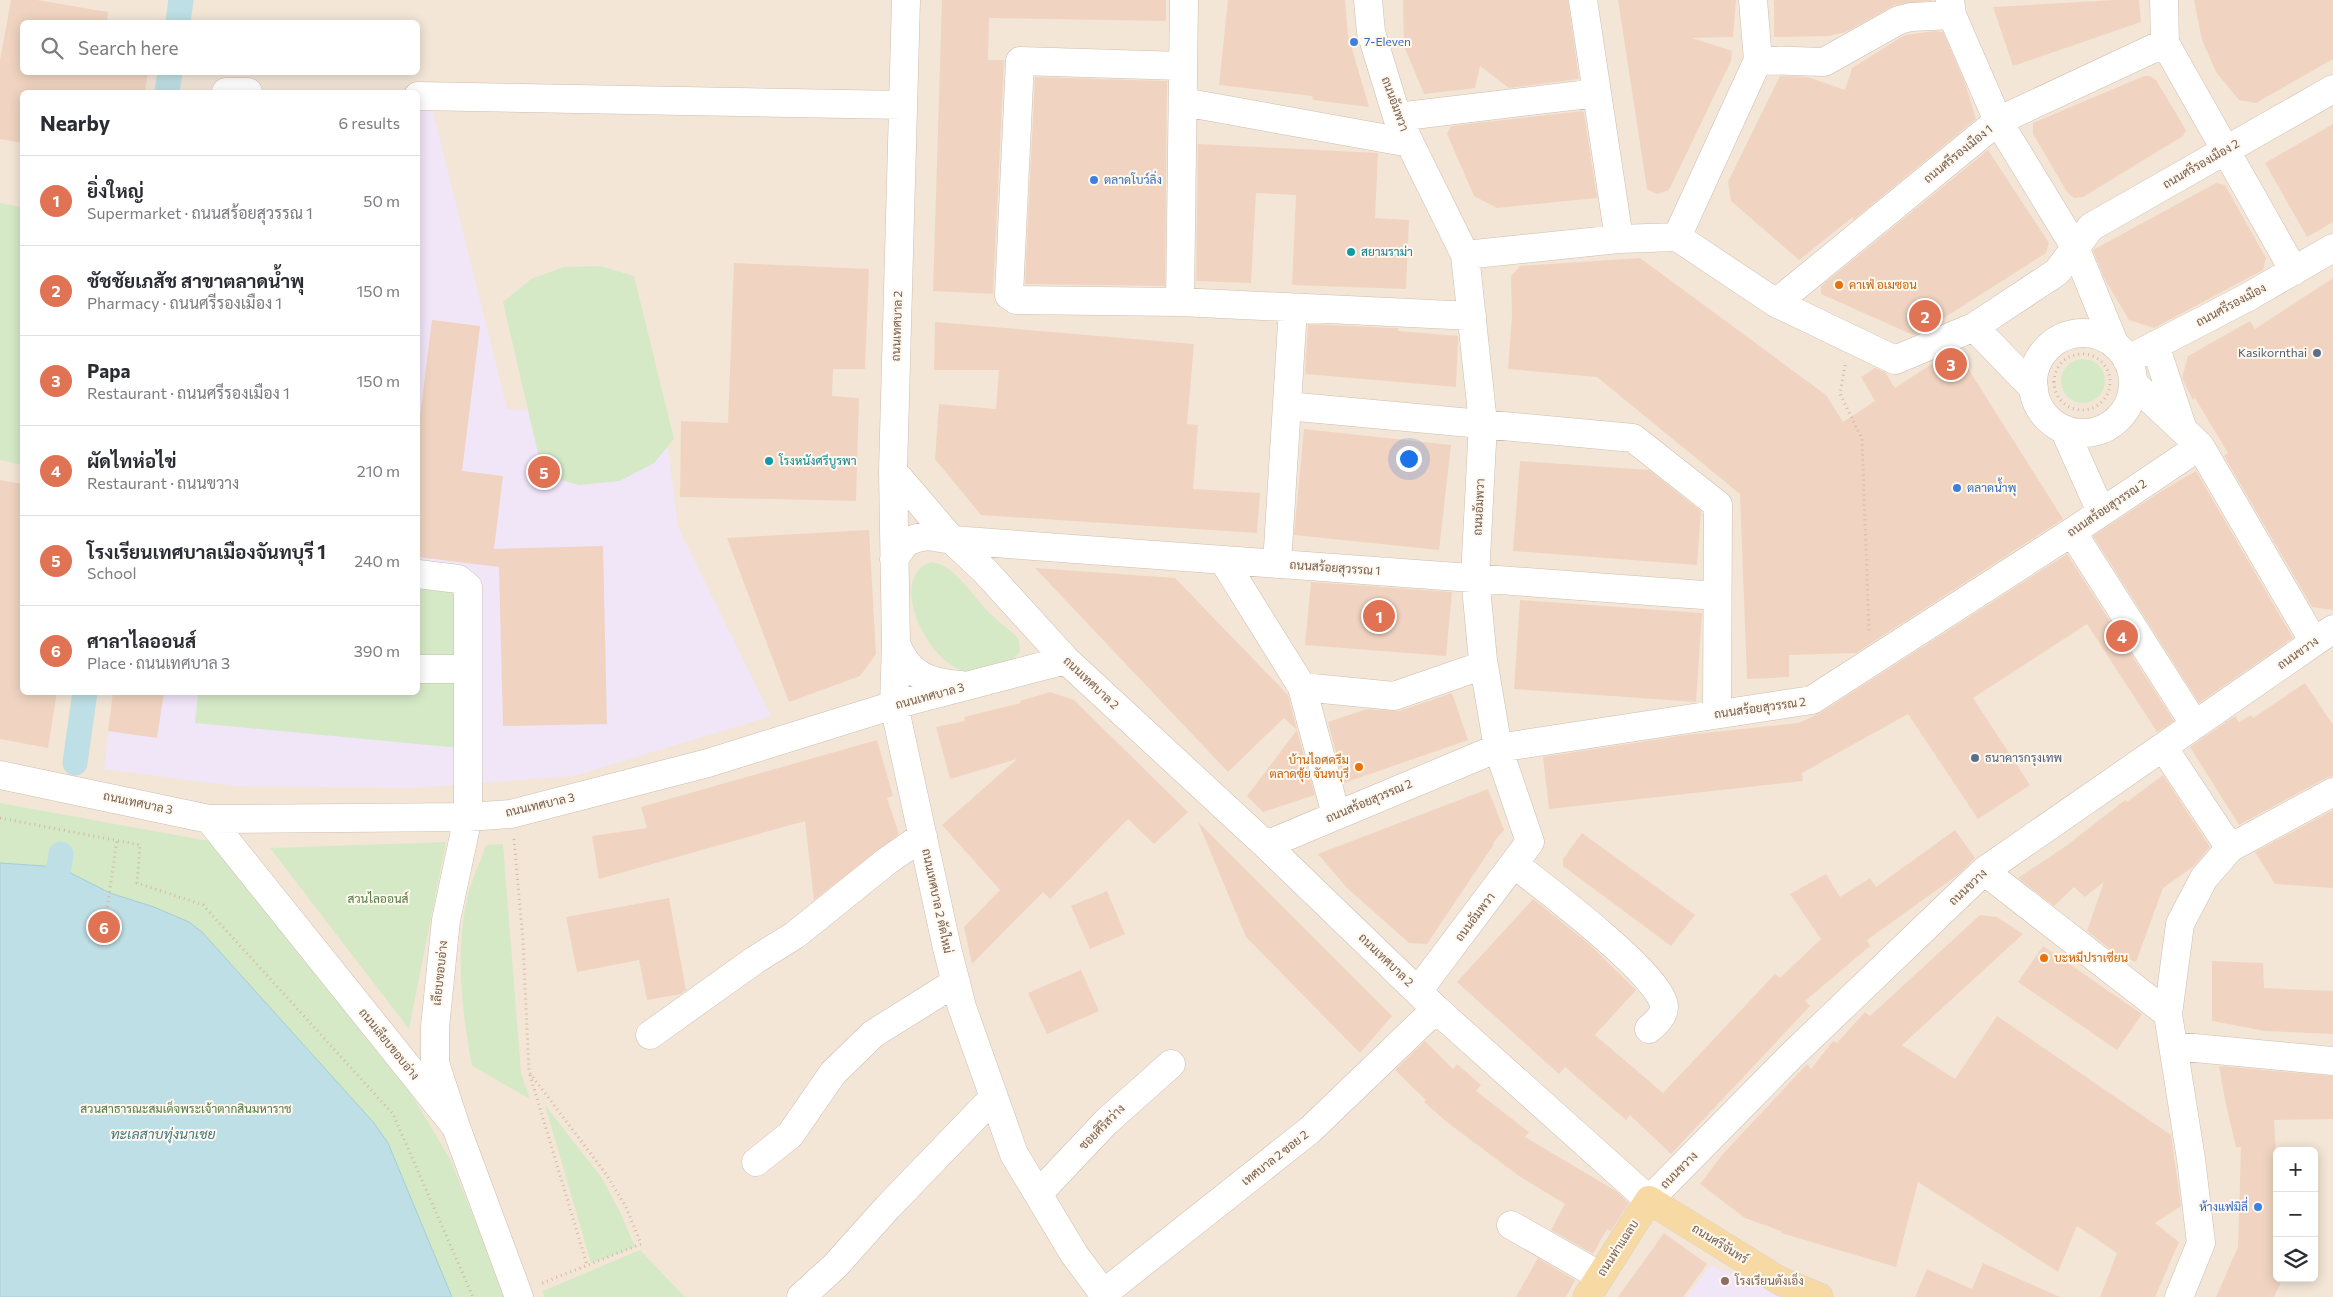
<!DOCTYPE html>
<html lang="en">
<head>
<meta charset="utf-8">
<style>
  body { margin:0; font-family:Commissioner,Sarabun,sans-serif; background:#f2f2f3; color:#2b2b33 }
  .controls { position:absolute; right:15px; bottom:15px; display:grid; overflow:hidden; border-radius:8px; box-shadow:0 2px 12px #0003 }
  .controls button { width:45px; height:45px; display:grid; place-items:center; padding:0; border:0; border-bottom:1px solid #e1e1e2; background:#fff; color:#2b2b33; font:25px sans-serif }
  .you { position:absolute; left:1408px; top:458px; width:18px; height:18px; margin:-12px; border:4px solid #fff; border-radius:50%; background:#1a73e8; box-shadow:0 0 0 8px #1a73e833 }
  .badge { display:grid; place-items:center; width:32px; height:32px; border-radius:50%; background:#e07354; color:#fff; font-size:16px; font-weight:700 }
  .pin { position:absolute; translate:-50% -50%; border:2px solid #fff; box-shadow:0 1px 5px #0006 }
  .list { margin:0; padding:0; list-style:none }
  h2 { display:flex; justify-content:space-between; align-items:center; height:65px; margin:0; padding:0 20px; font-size:21px }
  h2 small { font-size:16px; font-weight:400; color:#7c7c81 }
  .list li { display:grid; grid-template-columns:32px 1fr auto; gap:15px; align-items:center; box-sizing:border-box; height:90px; padding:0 20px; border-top:1px solid #e1e1e2 }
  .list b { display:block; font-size:19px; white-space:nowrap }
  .list p { margin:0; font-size:16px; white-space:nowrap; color:#7c7c81 }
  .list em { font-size:16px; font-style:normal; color:#7c7c81 }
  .icon { flex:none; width:28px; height:28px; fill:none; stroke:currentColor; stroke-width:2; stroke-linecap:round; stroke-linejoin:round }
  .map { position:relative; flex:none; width:2333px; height:1297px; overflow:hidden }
  .search { position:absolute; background:#fff; box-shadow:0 2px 12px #0003; left:20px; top:20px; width:400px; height:55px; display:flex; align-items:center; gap:12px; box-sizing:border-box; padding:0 18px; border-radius:8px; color:#7c7c81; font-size:19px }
  .panel { position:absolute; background:#fff; box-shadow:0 2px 12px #0003; left:20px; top:90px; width:400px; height:605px; border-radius:8px }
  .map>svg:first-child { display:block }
  .residential { fill:#f3e6d7; fill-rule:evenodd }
  .education { fill:#f1e5f8 }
  .green { fill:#d5e9c7 }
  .water { fill:#bedfe5; stroke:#a4ced6 }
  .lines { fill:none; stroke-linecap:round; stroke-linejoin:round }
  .canal { stroke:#bedfe5; stroke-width:25 }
  .building { fill:#f0d4c1 }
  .minor-casing { stroke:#cebdaf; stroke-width:29 }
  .major-casing { stroke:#d8d1cd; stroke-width:29 }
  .path { stroke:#d5b7a4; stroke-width:3; stroke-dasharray:1 4; stroke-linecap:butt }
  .minor { stroke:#fff; stroke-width:28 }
  .major { stroke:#f7d9a4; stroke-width:28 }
  .shop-dot { fill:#3f7fe0; stroke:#fef8ef; stroke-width:2 }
  .culture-dot { fill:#0f9aa8; stroke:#fef8ef; stroke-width:2 }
  .food-dot { fill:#e8710a; stroke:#fef8ef; stroke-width:2 }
  .service-dot { fill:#5c6f8a; stroke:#fef8ef; stroke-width:2 }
  .education-dot { fill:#8d6e63; stroke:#fef8ef; stroke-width:2 }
  .labels { text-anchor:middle; stroke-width:4; stroke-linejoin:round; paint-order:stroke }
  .shop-label { font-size:12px; fill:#366cbe; stroke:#fef8ef; text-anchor:start }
  .street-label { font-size:12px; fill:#755c4d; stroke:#fef8ef }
  .culture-label { font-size:12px; fill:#0d838f; stroke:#fef8ef; text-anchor:start }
  .food-label { font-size:12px; fill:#c56008; stroke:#fef8ef; text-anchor:start }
  .service-label { font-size:12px; fill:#4e5e75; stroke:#fef8ef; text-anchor:end }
  .park-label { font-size:12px; fill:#547a45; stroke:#fef8ef }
  .education-label { font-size:12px; fill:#785e54; stroke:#fef8ef; text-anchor:start }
  .water-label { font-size:14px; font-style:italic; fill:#447781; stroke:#fef8ef }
</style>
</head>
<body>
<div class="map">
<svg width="2333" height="1297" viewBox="0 0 2333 1297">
  <rect width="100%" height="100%" fill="#fcf4e9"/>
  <path class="residential" d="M0,0H2333V1297H0ZM22,22H418V72H22ZM22,92H418V692H22ZM2277,1151H2314V1278H2277Z"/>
  <path class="education" d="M418,110L433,111L507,409L664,417L678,527L771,716L574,776L411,788L234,786L104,769L113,693L418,692Z
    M1710,1265L1791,1297H1687Z"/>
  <path class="green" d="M0,203L22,207V465L0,460Z
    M600,266L634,276L674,439L654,463L620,481L579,485L543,475L503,302L531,279L564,267Z
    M2061 381a22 22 0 1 1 44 0a22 22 0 1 1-44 0Z
    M932,562C955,566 969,591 984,607C993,618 1005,626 1016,636L1019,641L1020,652C1008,664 1003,665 987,669C981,670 974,673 968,672C927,666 885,575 932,562Z
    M418,579L476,585L460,748L195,723L198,693L418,692Z
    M0,803L214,842L319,979L410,1092L450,1159L506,1297H0Z
    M446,842L409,1029L270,848Z
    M503,844L521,1073L530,1099L472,1066C462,1011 455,955 467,899C471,881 480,863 486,845Z
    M545,1105L602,1178L620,1212L635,1247L591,1263Z
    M640,1250L685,1297H544L543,1291Z"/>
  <path class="water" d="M0,863L59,867L110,893L154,907L189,922L202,932L374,1123L388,1143L452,1297H0Z"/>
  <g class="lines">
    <path class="canal" d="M178,22L181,0
      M167,92L170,72
      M75,763L85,692
      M59,867L61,854"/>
  </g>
  <path class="building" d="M11,0H37L108,12L107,22H22V72H148L145,92H22V143L0,139V60Z
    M942,0H1166V21L989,18L988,60H1004L993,294L933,291Z
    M1228,0H1345L1348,35L1369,107L1313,100L1312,96L1219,85Z
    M1403,0H1568L1579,79L1509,88L1480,66L1475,88L1424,94L1404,46Z
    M1618,0H1736L1733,37L1692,38L1732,51L1731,61L1669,190L1657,194L1647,189Z
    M1774,0H1935L1895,5L1846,32L1829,36L1774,37Z
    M2114,0H2139L2141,22L2013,66L1993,7Z
    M2194,0H2333V59L2256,103L2239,100L2216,72L2202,40Z
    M1935,31L1943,32L1965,83L1976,119L1852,221L1854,216L1799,260L1731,201L1728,182L1780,76L1808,77L1845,90L1852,68L1905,35Z
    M2144,76H2150L2156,80L2186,130L2183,136L2083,197L2074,198L2067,192L2033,134V123Z
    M1035,77L1167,81L1165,286L1025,284Z
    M1582,111L1584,113L1597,198L1497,208L1474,196L1447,134L1451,126Z
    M2333,124V222L2307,237L2265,163Z
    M1198,144L1378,153L1375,218L1409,220L1406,289L1292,285L1296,195L1256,193L1251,283L1196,281Z
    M1988,150L2049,243L2046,253L1939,321L1941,324L1913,335L1821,294V286Z
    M2216,183L2225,185L2266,258L2263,270L2154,328L2129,320L2104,278L2093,250Z
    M1640,258L1826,395L1843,422L1875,401L1861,377L1875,368L1885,372L1895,388L1941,358L1957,351L2063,519L1856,653L1789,655V677L1747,679L1740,494L1597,377L1508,369L1512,316L1511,276L1520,266Z
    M734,263L869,269L865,369H833L832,396L859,398L856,501L680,497L681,421L728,423Z
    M2333,278V610L2312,607L2224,456L2228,453L2195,398L2193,400L2182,378L2188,356L2250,321L2255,329Z
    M432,320L480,326L462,471L503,476L494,549L603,546L607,724L503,726L499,567L418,557V432Z
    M935,322L1194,344L1187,424L1198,425L1193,489L1260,493L1257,533L981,515L935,459L939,404L996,409L999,370H934Z
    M1308,324L1392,328H1398V331L1458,336L1456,387L1305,374Z
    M1304,429L1451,445L1439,550L1294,535Z
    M1520,461L1649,470L1701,511L1697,565L1513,551Z
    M2196,471L2293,638L2199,703L2093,536L2160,492Z
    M0,480L22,484V692H57L48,748L0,739Z
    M869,530L876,654L860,676L789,702L727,538Z
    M2067,554L2174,721L2157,732L2087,624L1973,698L2030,785L1978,819L1908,714L1802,773L1803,781L1549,809L1543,757L1686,735L1799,723L1820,713Z
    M1035,568L1175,578L1288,695L1297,730L1284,718L1228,772Z
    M1311,582L1452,592L1446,656L1305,645Z
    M1520,600L1702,613L1696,702L1514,689Z
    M2305,683L2333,725V776L2326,778L2239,825L2190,747L2235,716L2239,722L2251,715L2253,718Z
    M113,692H164L157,738L108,731Z
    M1050,692L1074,700L1188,812L1154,844L1128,819L1050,899L1043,892L972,964L964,927L1000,890L942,825L1017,759L950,779L936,727L965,721L964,717L1021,703L1020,701Z
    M1452,693L1468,740L1344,783L1328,722L1367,709L1399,711Z
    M1297,730L1315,795L1263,812L1247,796Z
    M877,740L893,796L887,798L899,834L814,900L805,821L599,879L592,836L647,828L641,807Z
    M2163,775L2210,847L2194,866L2163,888L2136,962L2118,955L2087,931L2104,882L2085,897L2074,887L2054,906L2018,878L2066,846L2125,800L2127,802Z
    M1488,789L1504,830L1493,843L1494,844L1427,944L1409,943L1347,888L1318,854Z
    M2333,810V888L2275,884L2255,852Z
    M1198,822L1392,1016L1360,1053L1246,937Z
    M1955,830L1975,858L1959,874L1867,940L1870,946L1805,1001L1810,1006L1671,1154L1630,1115L1626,1120L1565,1067L1559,1074L1457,982L1533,899L1589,944L1636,990L1595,1035L1663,1093L1775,974L1780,978L1821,939L1790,894L1826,874L1840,897L1870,878L1876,887Z
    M1582,833L1695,915L1671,946L1563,866V859Z
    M1107,891L1125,934L1090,949L1071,906Z
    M669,898L686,990L681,994L647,1000L639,960L577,972L566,917Z
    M93,914L118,919L114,940L90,935Z
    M1980,915L1997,917L2023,934L1902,1045L1955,1079L1997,1016L2171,1135L2181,1206L2155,1223L2179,1242L2155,1297H2100L2117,1253L2077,1226L2058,1272L1918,1182L1896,1267L1781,1233V1231L1745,1218L1700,1184L1722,1155L1807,1064L1811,1069L1833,1041L1837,1043L1865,1012L1870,1016Z
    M2043,946L2142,1014L2117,1050L2018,982Z
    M2212,961L2263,963L2264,988L2333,991V1034L2265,1031L2212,1021Z
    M1081,970L1099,1011L1047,1034L1028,993Z
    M1425,1041L1453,1069L1457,1064L1481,1085L1476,1091L1529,1132L1525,1137L1616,1191L1629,1203L1611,1231L1607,1229L1593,1254L1551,1230L1565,1204L1519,1176L1448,1123L1424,1102L1426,1100L1395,1070Z
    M2219,1066L2333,1076V1119L2274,1120L2277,1169V1278H2283L2274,1297H2216L2238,1247L2241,1147H2236L2226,1105Z
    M1664,1233L1707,1264L1683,1297H1618Z
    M1538,1258L1575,1280L1566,1297H1516Z
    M1983,1263L2060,1297H1915L1927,1269L1972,1289Z"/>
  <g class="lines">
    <defs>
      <path id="minor" d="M906,0L893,471L896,644L894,705L947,948L962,1007L1014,1154L1074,1254L1106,1297
        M1184,0L1180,302L1472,316
        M1368,0L1371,32L1397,117L1465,255L1483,423L1475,577L1483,660L1498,748L1530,842L1418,991
        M1583,0L1619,239
        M1950,0L1952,15L1998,121L2075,247L2114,343
        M2164,0L2165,43L2294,271
        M1758,60L1824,62L1899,20L1911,17L1952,15
        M226,92H248
        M418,96L903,105
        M1183,102L1410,143
        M1397,117L1597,93
        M1677,237L1758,60L1753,0
        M1465,255L1619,239L1677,237L1776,303L1895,360L1974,327L2057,272L2091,227L2333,89
        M1180,302L1016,300L1009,295L1020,61L1182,66
        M1776,303L1998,121L2165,43
        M1974,327L2034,389
        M2033 383a50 50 0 1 1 100 0a50 50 0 1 1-100 0Z
        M2155,345L2182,427
        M2127,360L2248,297L2333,248
        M2134,384L2200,446L2314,642
        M1287,406L1633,438L1718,505L1717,714
        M2064,429L2101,512
        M893,471L952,540L986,572L1066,660L1266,845L1436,1009L1649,1200L1790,1057L1984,871L2333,629
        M2072,532L2195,725
        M894,559L906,542L917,538L928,536L952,540L1717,596
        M1223,560L1302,687L1394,696L1478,667L1483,660
        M1277,564L1293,308
        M418,574L458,579L468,587V817L446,920L435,1027V1063L456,1127
        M896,644C909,676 929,683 961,685
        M418,669H467
        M1302,687L1336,815
        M2163,747L2230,848
        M0,775L209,819L468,817L511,814L708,763L894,705L1066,660
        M209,819L456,1127L519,1297
        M1266,845L1498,748L1812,700L2072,532L2200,446
        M1515,865C1541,885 1665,978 1664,1007C1664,1016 1655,1024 1649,1029
        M1984,871L2168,1014
        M650,1035L755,960L795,935L887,861L923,836
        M2173,1046L2333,1061
        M756,1162L790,1135L833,1073L873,1034L956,982
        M1038,1194L1106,1122L1171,1064
        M1511,1225L1600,1276
        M1103,1294L1310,1130L1436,1009
        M801,1297L835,1266L887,1208L994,1097
        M2179,1297L2201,1243L2191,1159L2168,1014L2180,924L2204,878L2230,848L2333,792"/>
      <path id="major" d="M1587,1297L1649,1200L1780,1281L1819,1297"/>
    </defs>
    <use href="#minor" class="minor-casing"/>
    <use href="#major" class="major-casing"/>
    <path class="path" d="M2054 382a28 28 0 1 1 56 0a28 28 0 1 1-56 0Z
      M1845,365L1840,394L1862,439L1869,632
      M0,818L140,845L137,883L203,905L393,1114L473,1297
      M514,839L523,941L529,1072L606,1174L626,1207L641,1244L540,1284
      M106,917L117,840
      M530,1075L587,1265"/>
    <use href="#minor" class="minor"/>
    <use href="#major" class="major"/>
  </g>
  <g class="shop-dot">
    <circle cx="1354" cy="42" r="5"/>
    <circle cx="1094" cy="180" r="5"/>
    <circle cx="1957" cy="488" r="5"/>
    <circle cx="2258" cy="1207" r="5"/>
  </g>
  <g class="culture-dot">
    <circle cx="1351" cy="252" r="5"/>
    <circle cx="769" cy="461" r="5"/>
  </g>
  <g class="food-dot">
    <circle cx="1839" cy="285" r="5"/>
    <circle cx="1359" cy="767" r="5"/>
    <circle cx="2044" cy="958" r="5"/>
  </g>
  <g class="service-dot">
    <circle cx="2317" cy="353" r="5"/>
    <circle cx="1975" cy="758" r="5"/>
  </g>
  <circle class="education-dot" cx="1725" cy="1281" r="5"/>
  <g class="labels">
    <g class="shop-label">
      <text x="1364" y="46">7-Eleven</text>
      <text x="1104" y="184">ตลาดโบว์ลิ่ง</text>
      <text x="1967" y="492">ตลาดน้ำพุ</text>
      <text x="2248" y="1211" text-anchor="end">ห้างแฟมิลี่</text>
    </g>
    <g class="street-label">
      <text transform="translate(1395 104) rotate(70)" y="4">ถนนอัมพวา</text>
      <text transform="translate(1958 154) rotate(-39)" y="4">ถนนศรีรองเมือง 1</text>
      <text transform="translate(2201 164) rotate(-30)" y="4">ถนนศรีรองเมือง 2</text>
      <text transform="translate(2231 305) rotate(-28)" y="4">ถนนศรีรองเมือง</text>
      <text transform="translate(897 326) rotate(-88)" y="4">ถนนเทศบาล 2</text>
      <text transform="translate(1479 507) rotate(-87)" y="4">ถนนอัมพวา</text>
      <text transform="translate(2107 508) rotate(-34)" y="4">ถนนสร้อยสุวรรณ 2</text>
      <text transform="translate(1335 568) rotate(4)" y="4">ถนนสร้อยสุวรรณ 1</text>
      <text transform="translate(2298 653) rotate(-35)" y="4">ถนนขวาง</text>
      <text transform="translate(1091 683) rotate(43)" y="4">ถนนเทศบาล 2</text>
      <text transform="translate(930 696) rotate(-15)" y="4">ถนนเทศบาล 3</text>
      <text transform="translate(1760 708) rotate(-8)" y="4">ถนนสร้อยสุวรรณ 2</text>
      <text transform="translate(1369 801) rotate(-23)" y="4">ถนนสร้อยสุวรรณ 2</text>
      <text transform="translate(138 803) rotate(12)" y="4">ถนนเทศบาล 3</text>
      <text transform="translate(540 805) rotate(-13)" y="4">ถนนเทศบาล 3</text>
      <text transform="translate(1968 887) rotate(-43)" y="4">ถนนขวาง</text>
      <text transform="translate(937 901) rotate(78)" y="4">ถนนเทศบาล 2 ตัดใหม่</text>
      <text transform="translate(1475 917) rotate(-53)" y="4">ถนนอัมพวา</text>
      <text transform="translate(1386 960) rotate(44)" y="4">ถนนเทศบาล 2</text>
      <text transform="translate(440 973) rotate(-84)" y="4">เลียบขอบอ่าง</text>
      <text transform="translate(389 1044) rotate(51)" y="4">ถนนเลียบขอบอ่าง</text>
      <text transform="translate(1102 1127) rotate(-45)" y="4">ซอยศิริสว่าง</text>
      <text transform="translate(1275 1158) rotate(-38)" y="4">เทศบาล 2 ซอย 2</text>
      <text transform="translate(1679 1170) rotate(-45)" y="4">ถนนขวาง</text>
      <text transform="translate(1720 1244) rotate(32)" y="4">ถนนศรีจันทร์</text>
      <text transform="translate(1618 1248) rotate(-57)" y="4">ถนนท่าแฉลบ</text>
    </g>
    <g class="culture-label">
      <text x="1361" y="256">สยามราม่า</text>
      <text x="779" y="465">โรงหนังศรีบูรพา</text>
    </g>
    <g class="food-label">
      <text x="1849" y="289">คาเฟ่ อเมซอน</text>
      <text x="1349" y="764" text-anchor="end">บ้านไอศครีม<tspan x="1349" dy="14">ตลาดซุ้ย จันทบุรี</tspan></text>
      <text x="2054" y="962">บะหมีปราเซียน</text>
    </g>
    <g class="service-label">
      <text x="2307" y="357">Kasikornthai</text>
      <text x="1985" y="762" text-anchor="start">ธนาคารกรุงเทพ</text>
    </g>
    <g class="park-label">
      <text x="378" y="903">สวนไลออนส์</text>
      <text x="186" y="1113">สวนสาธารณะสมเด็จพระเจ้าตากสินมหาราช</text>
    </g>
    <g class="education-label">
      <text x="1735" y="1285">โรงเรียนตังเอ็ง</text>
    </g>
    <g class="water-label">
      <text x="163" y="1139">ทะเลสาบทุ่งนาเชย</text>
    </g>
  </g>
</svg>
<div class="controls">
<button>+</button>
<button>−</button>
<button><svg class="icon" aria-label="layers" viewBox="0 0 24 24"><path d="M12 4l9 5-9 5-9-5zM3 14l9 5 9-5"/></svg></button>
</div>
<div class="you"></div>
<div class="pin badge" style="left:1379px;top:616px">1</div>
<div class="pin badge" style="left:1925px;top:316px">2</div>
<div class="pin badge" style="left:1951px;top:364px">3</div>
<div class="pin badge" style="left:2122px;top:636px">4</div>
<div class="pin badge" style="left:544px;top:472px">5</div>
<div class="pin badge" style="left:104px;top:927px">6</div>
<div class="search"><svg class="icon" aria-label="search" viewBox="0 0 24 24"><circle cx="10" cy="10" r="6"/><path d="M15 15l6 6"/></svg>Search here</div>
<section class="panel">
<h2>Nearby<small>6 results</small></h2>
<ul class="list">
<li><span class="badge">1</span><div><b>ยิ่งใหญ่</b><p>Supermarket · ถนนสร้อยสุวรรณ 1</p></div><em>50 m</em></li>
<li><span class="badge">2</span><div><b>ชัชชัยเภสัช สาขาตลาดน้ำพุ</b><p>Pharmacy · ถนนศรีรองเมือง 1</p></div><em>150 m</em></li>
<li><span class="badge">3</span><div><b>Papa</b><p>Restaurant · ถนนศรีรองเมือง 1</p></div><em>150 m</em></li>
<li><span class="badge">4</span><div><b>ผัดไทห่อไข่</b><p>Restaurant · ถนนขวาง</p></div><em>210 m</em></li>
<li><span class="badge">5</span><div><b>โรงเรียนเทศบาลเมืองจันทบุรี 1</b><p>School</p></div><em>240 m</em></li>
<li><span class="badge">6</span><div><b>ศาลาไลออนส์</b><p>Place · ถนนเทศบาล 3</p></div><em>390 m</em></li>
</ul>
</section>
</div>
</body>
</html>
